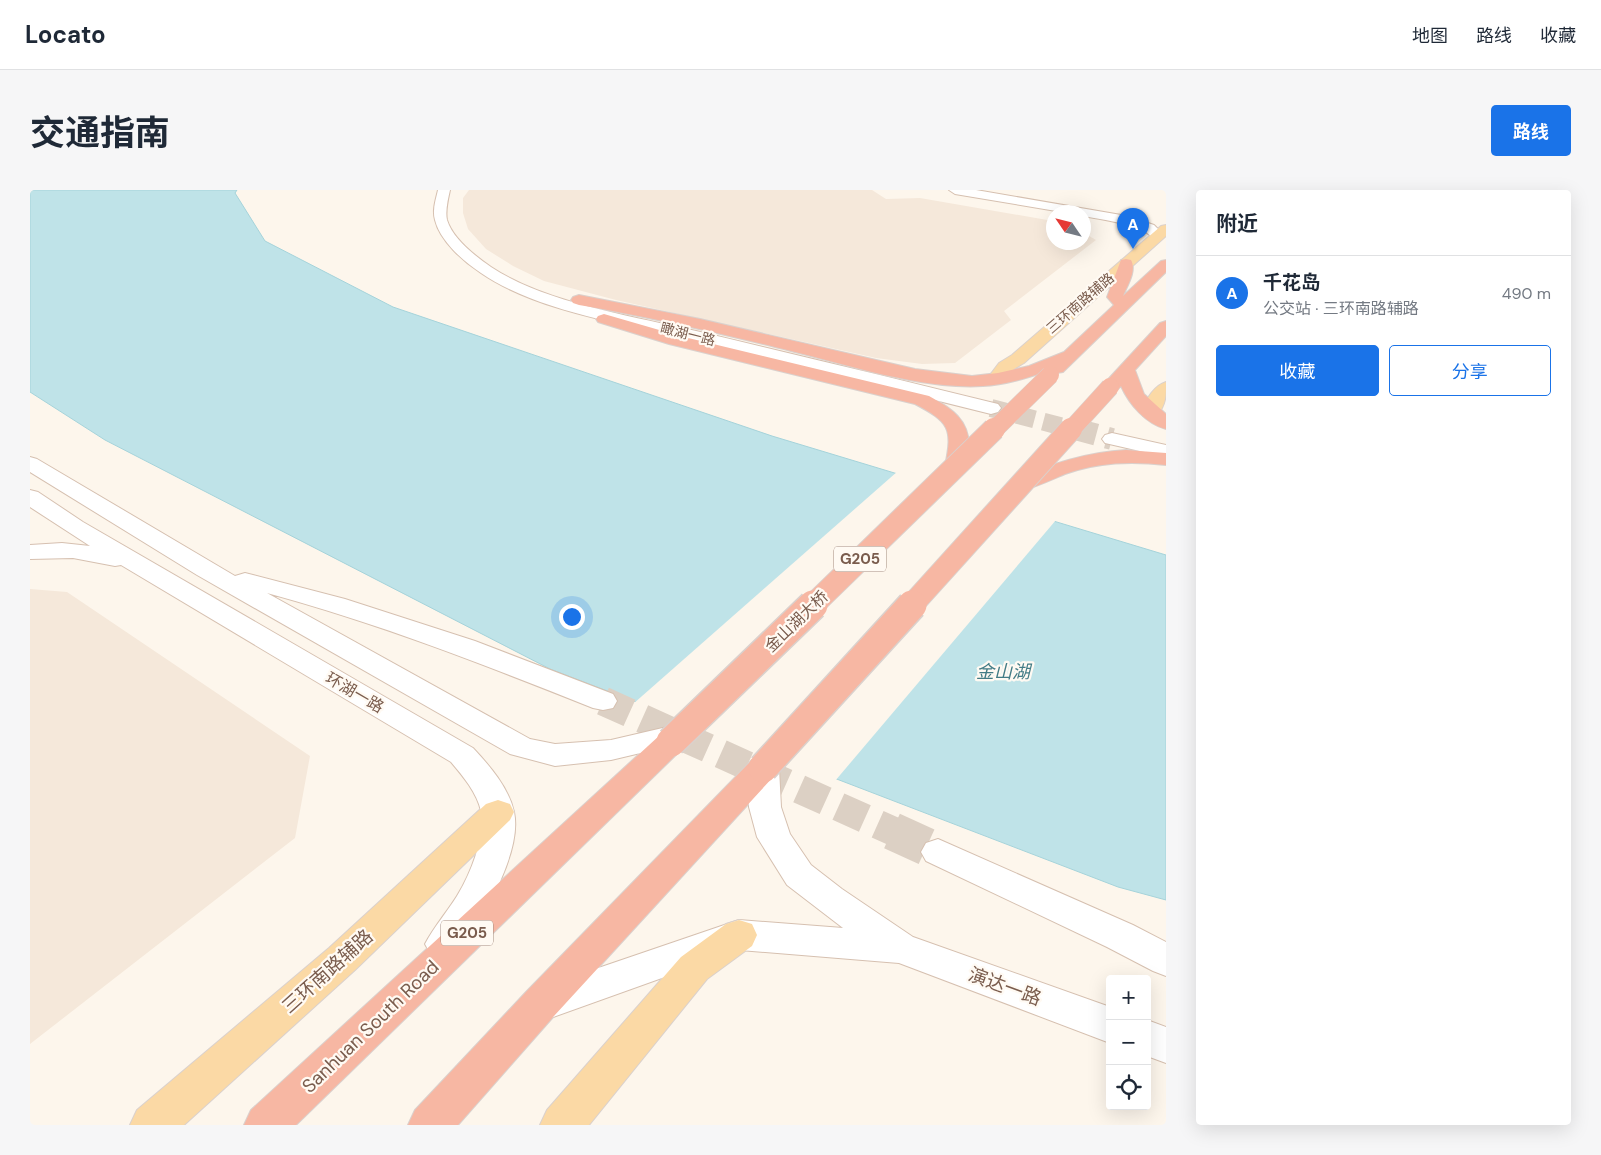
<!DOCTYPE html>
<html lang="zh">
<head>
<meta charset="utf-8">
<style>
  body { margin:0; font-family:"DM Sans","Noto Sans SC",sans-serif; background:#f6f6f7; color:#1f2937 }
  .controls { position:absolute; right:15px; bottom:15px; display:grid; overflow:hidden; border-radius:5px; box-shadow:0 5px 20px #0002 }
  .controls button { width:45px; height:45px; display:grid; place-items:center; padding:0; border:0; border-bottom:1px solid #e0e1e3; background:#fff; color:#1f2937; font:25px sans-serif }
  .compass { position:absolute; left:1016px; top:15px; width:45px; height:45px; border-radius:50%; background:#fff; box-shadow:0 5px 20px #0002; rotate:305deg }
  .you { position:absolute; left:541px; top:426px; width:18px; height:18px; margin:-12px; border:4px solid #fff; border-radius:50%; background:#1a73e8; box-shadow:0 0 0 8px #1a73e833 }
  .badge { display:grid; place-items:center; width:32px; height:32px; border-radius:50%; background:#1a73e8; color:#fff; font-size:16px; font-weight:700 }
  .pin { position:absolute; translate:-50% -41px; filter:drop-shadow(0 1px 2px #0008) }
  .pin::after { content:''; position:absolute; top:26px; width:18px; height:15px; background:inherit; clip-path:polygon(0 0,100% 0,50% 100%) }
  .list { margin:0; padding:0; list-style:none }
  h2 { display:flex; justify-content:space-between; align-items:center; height:65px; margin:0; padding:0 20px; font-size:21px }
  h2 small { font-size:16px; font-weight:400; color:#747a83 }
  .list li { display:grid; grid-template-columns:32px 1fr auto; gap:15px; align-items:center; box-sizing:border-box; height:75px; padding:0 20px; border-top:1px solid #e0e1e3 }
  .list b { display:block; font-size:19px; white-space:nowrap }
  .list p { margin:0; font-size:16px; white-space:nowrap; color:#747a83 }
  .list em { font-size:16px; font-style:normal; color:#747a83 }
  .actions { display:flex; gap:10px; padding:15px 20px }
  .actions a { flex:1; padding:11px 0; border:1px solid #1a73e8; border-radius:5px; text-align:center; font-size:18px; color:#1a73e8 }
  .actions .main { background:#1a73e8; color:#fff }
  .icon { flex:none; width:28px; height:28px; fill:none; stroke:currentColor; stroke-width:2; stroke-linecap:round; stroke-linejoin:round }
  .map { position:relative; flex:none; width:1136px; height:935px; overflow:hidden; border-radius:5px }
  header { display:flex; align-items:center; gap:30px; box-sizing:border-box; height:70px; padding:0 25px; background:#fff; border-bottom:1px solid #e0e1e3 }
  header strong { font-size:24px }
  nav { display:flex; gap:28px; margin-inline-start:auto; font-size:18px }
  .intro { display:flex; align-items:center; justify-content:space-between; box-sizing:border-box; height:120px; padding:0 30px }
  h1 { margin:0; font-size:35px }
  .button { padding:12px 22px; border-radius:5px; background:#1a73e8; color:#fff; font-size:18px; font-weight:700 }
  main { display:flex; gap:30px; padding:0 30px }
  aside { flex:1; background:#fff; border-radius:5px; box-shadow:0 5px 20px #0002 }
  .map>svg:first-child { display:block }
  .residential { fill:#f5e8da }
  .water { fill:#bfe3e8; stroke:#a5d3da }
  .pier { fill:#fdf6ec }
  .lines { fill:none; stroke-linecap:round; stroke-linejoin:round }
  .secondary-tunnel-far3 { stroke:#dcd0c4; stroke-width:18; stroke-dasharray:18 9; stroke-linecap:butt }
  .secondary-tunnel-far2 { stroke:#dcd0c4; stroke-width:22; stroke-dasharray:22 11; stroke-linecap:butt }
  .secondary-tunnel-far1 { stroke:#dcd0c4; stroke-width:29; stroke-dasharray:29 14; stroke-linecap:butt }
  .secondary-tunnel { stroke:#dcd0c4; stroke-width:38; stroke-dasharray:38 19; stroke-linecap:butt }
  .secondary-casing { stroke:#d6c0b0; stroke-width:2 }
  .primary-casing { stroke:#dad1cd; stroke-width:2 }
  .highway-casing { stroke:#dad1cd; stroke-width:2 }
  .secondary { fill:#fff; fill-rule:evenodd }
  .primary { fill:#fbd9a5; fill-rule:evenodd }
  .highway { fill:#f7b7a3; fill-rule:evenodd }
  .highway-bridge-far2-casing { stroke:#dad1cd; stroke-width:19; stroke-linecap:butt }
  .highway-bridge-far1-casing { stroke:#dad1cd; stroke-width:24; stroke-linecap:butt }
  .highway-bridge-casing { stroke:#dad1cd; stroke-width:32; stroke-linecap:butt }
  .highway-bridge-far2 { stroke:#f7b7a3; stroke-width:18 }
  .highway-bridge-far1 { stroke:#f7b7a3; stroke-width:22 }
  .highway-bridge { stroke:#f7b7a3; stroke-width:29 }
  .labels { text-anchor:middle; stroke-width:4.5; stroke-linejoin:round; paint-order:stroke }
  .far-street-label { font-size:14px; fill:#7a5c4d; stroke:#fffaf3 }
  .shield { fill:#fffaf3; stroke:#a28b7f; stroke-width:1 }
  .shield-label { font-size:15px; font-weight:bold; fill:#7a5c4d }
  .street-label { font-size:16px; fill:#7a5c4d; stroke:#fffaf3 }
  .water-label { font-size:18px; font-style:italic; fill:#437c86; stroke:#fffaf3 }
  .near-street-label { font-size:19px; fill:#7a5c4d; stroke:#fffaf3 }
</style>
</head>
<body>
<header>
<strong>Locato</strong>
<nav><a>地图</a><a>路线</a><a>收藏</a></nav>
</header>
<div class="intro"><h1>交通指南</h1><a class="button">路线</a></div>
<main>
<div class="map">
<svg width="1136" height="935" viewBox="0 0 1136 935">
  <rect width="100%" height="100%" fill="#fdf6ec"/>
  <path class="residential" d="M439,0H842L856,9L890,8L1023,31L1024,52H1054V43L1066,50L974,121L981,130L925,173L892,174L846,168L586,110L514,91L483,76L456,59L438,39L433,23V8Z
    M0,399L37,402L280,566L265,648L0,854Z"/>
  <path class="water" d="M3,0H207L205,3L235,51L363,117L742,246L1136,365V710L1088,697L520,479L75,250L0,202V2Z"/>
  <path class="pier" d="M868,281L1026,330L805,591L603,514Z"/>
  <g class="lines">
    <path class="secondary-tunnel-far3" d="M961,218L1049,241"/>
    <path class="secondary-tunnel-far2" d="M1045,239L1082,249"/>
    <path class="secondary-tunnel-far1" d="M573,511L865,642"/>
    <path class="secondary-tunnel" d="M862,641L908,662"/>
    <defs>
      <path id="secondary" d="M408,0H420C418,9 415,21 417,30C423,49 445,66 461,77C515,113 602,126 666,141C767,165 867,189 968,214L971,218L968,222L961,224C861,199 760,174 659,150C595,134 506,121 451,83C434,72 410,51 405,30C402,20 406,9 408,0Z
        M919,0H946L1097,26L1124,35L1135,46L1128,50C1121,48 1118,42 1112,40C1093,32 1073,30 1054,26V22H1032L925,4Z
        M1082,243L1136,255V267L1075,253L1072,249L1075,245Z
        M0,267L7,269L205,386L215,383L315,409L445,451L583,504L587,511L583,518L573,520L563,518C455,475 348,433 237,403L500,549L525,554L581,550L650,534L661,537L665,544L661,551L581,570L525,576L480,564L167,385L0,282Z
        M0,300L8,302L53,332L443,558C459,575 479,598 484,622C492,658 459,717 440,746C436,752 432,762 426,765C418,771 410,768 401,765L395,754C404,737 417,722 427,706C440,685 456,646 451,621C447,603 433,586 421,572L91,375L85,376L43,368L0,369V355L32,353L60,356L0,317Z
        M733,567L744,570L749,578L751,617L760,644L781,675L812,699L883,747L1080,817V853L869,773L710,760L512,831L498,826L492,814L498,802L709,730L813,738L757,695L727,647L719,617L717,578L722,570Z
        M908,649L1103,735L1136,752V786L1123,781L1077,757L896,671L891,662L896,653Z
        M1117,830L1136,837V873L1117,866Z"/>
      <path id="primary" d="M1136,35V46L994,173C989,176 984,178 980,183C973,191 972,196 960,193L957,189L969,173L982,165L1131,36Z
        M1136,192C1136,207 1136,214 1127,226L1120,228L1113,226L1110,222C1116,211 1123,196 1136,192Z
        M468,610L480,614L484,622L480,630L325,780L154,935H100L107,920L299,758L456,614Z
        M709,730L722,734L727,745L722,756L677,789L559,935H510L517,920L651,767L696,734Z"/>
      <path id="highway" d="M1096,69L1101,70C1107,81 1097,96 1093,106L1131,71L1136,70V82L1033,182L1027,183L1020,180C998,188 976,195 953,196C889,200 809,172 745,157C680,141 615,126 549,115L543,113L541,110L543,107L549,105L670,129L885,179L942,186L968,183L999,176L1034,162L1084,115L1077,107L1091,70Z
        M574,124L650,146L899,206C921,218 940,230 939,258C938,266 938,274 933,280L926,282L919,280L915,276C923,238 919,232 885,214L639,154L568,132L566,129L568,126Z
        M1136,131V146L1105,180L1114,204L1136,224V239C1116,234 1099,214 1091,196C1086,202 1082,203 1073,201L1071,197L1130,133Z
        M1096,260L1136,263V275C1101,271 1069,272 1035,284C1021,290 1006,297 991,301L983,299L980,294L983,289C1020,275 1056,262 1096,260Z
        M641,542L652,545L656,552L652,559L266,935H214L221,920L630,545Z
        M733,567L744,570L749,578L744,586L524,826L428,935H378L385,920L496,802L722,570Z"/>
    </defs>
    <use href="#secondary" class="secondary-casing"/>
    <use href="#primary" class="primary-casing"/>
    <use href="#highway" class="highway-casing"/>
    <use href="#secondary" class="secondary"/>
    <use href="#primary" class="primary"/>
    <use href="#highway" class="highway"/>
    <defs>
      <path id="highway-bridge-far2" d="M963,241L1020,185
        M1040,241L1080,197"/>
      <path id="highway-bridge-far1" d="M782,416L964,239
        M881,416L1041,239"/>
      <path id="highway-bridge" d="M641,552L783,415
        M733,578L882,415"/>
    </defs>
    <use href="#highway-bridge-far2" class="highway-bridge-far2-casing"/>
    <use href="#highway-bridge-far1" class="highway-bridge-far1-casing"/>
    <use href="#highway-bridge" class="highway-bridge-casing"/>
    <use href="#highway-bridge-far2" class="highway-bridge-far2"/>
    <use href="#highway-bridge-far1" class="highway-bridge-far1"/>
    <use href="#highway-bridge" class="highway-bridge"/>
  </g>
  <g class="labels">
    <g class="far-street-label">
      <text transform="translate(1050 113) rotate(-41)" y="5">三环南路辅路</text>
      <text transform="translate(658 144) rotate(14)" y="5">瞰湖一路</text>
    </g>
    <g class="shield">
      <rect x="804" y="356.5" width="52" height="25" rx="4"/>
      <rect x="411" y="730.5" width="52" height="25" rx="4"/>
    </g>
    <g class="shield-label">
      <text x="830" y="374">G205</text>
      <text x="437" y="748">G205</text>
    </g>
    <g class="street-label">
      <text transform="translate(766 431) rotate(-44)" y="6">金山湖大桥</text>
      <text transform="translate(325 502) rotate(30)" y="6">环湖一路</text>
    </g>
    <g class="water-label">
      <text x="973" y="488">金山湖</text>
    </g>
    <g class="near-street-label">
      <text transform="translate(297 781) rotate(-42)" y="7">三环南路辅路</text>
      <text transform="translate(975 796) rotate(20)" y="7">演达一路</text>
      <text transform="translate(340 836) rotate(-44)" y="7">Sanhuan South Road</text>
    </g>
  </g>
</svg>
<div class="controls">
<button>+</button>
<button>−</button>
<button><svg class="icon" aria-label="locate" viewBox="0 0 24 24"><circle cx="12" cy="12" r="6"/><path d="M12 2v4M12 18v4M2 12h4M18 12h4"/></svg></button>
</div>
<svg class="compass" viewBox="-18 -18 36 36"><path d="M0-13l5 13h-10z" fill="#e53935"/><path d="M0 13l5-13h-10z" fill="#747a83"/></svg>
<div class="you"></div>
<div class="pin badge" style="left:1103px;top:59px">A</div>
</div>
<aside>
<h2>附近<small></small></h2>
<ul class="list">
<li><span class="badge">A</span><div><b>千花岛</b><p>公交站 · 三环南路辅路</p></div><em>490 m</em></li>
</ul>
<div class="actions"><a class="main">收藏</a><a>分享</a></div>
</aside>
</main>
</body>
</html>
